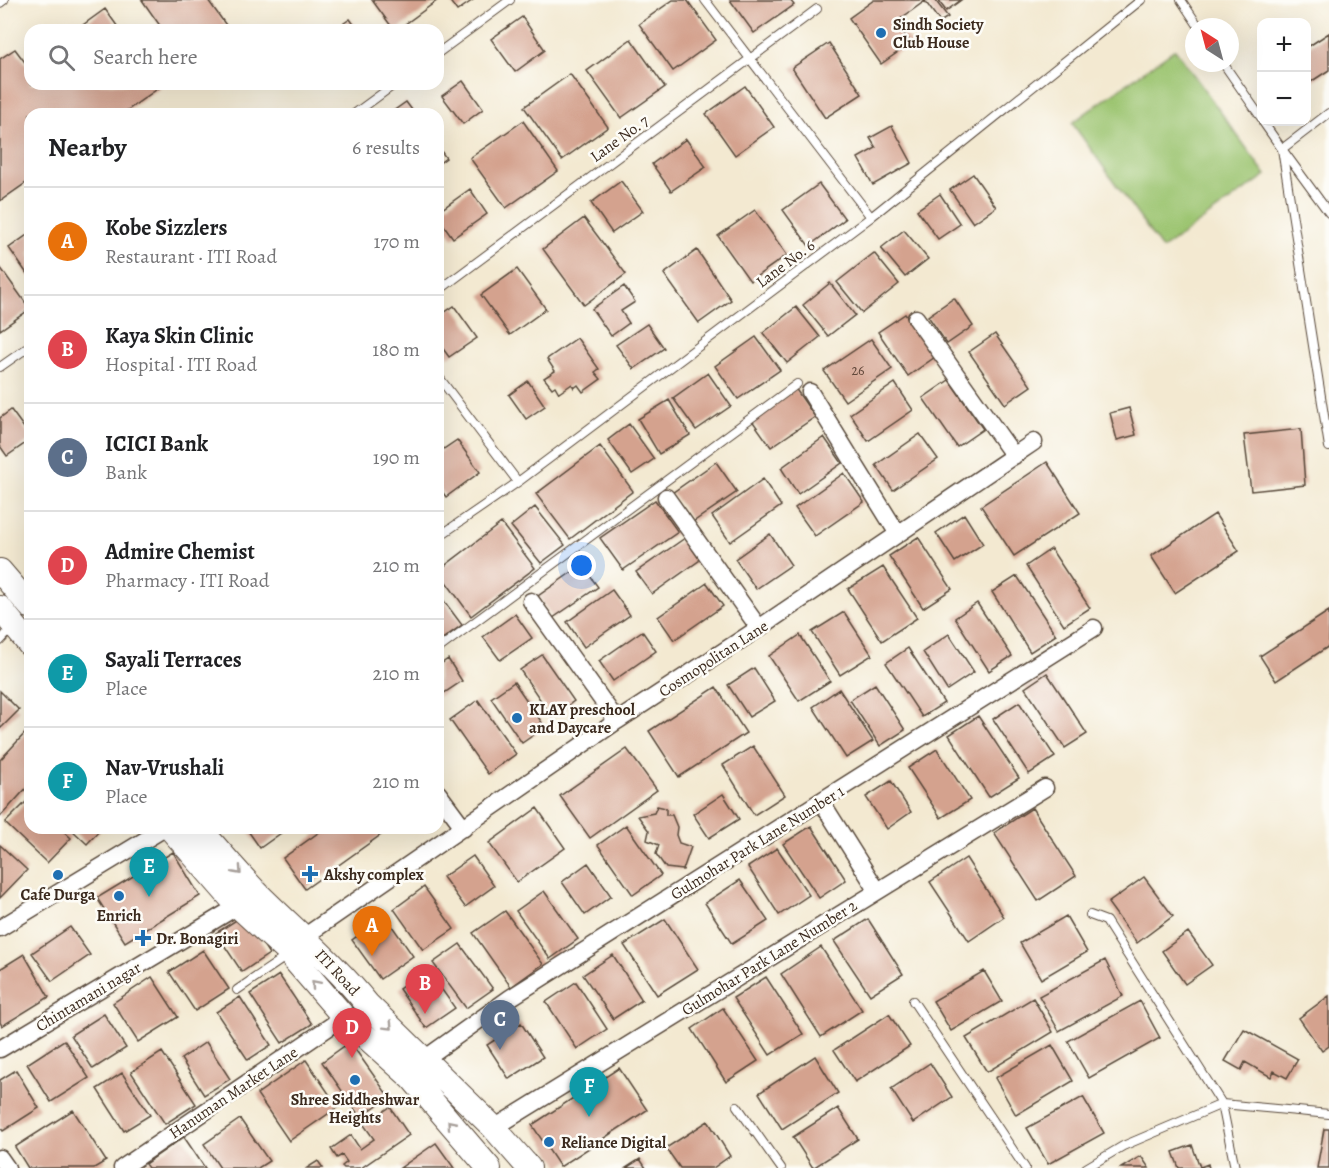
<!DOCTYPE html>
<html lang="en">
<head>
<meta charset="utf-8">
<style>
  body { margin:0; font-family:Alegreya,serif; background:#f6f6f6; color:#202124 }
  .controls { position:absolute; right:18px; top:18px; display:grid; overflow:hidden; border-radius:12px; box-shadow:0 6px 24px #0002 }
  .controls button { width:54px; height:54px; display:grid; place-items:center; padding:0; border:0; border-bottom:2px solid #e0e0e0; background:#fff; color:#202124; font:30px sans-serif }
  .compass { position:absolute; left:1185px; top:18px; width:54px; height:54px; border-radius:50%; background:#fff; box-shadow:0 6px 24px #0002; rotate:324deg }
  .you { position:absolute; left:582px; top:566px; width:21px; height:21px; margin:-15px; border:4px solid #fff; border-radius:50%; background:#1a73e8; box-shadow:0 0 0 9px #1a73e833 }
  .badge { display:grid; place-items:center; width:39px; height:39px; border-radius:50%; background:#111827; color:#fff; font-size:20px; font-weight:700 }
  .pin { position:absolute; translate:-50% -50px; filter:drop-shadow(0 2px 3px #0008) }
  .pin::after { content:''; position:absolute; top:32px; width:21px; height:18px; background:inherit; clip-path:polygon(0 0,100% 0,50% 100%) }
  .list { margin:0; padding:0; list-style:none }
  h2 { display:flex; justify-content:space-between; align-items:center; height:78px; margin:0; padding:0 24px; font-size:26px }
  h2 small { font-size:20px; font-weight:400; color:#757577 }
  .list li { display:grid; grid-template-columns:39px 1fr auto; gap:18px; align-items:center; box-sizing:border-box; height:108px; padding:0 24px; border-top:2px solid #e0e0e0 }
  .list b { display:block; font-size:22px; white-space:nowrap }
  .list p { margin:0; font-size:20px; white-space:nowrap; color:#757577 }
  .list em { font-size:20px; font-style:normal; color:#757577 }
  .icon { flex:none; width:33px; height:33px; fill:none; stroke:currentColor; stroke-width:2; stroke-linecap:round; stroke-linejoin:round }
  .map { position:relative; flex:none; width:1329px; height:1168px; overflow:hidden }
  .search { position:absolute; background:#fff; box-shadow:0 6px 24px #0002; left:24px; top:24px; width:420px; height:66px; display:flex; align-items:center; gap:15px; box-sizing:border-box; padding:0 21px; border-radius:18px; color:#757577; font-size:22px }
  .panel { position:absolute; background:#fff; box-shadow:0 6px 24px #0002; left:24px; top:108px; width:420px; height:726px; border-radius:18px }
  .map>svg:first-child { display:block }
  .green { fill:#9bc470; stroke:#6b7747; stroke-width:1.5 }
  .building { fill:#d4a28e }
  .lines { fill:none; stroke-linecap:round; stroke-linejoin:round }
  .service-casing { stroke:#574739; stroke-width:10 }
  .minor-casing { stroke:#574739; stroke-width:19 }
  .secondary-casing { stroke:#574739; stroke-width:26 }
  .service { stroke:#fff; stroke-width:8 }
  .minor { stroke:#fff; stroke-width:16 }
  .secondary { stroke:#fff; stroke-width:24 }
  .oneway { stroke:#a79f9a }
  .poi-dot { fill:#1f6fb2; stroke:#fdfcf7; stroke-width:2 }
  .labels { text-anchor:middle; stroke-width:5; stroke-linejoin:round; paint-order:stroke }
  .number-label { font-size:14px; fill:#61483a }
  .poi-label { font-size:16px; font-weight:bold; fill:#3b2a1e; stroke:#fdfcf7; text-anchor:start }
  .street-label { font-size:16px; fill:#3b2a1e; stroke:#fdfcf7 }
</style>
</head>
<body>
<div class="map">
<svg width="1329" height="1168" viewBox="0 0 1329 1168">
  <rect width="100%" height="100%" fill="#fdfcf7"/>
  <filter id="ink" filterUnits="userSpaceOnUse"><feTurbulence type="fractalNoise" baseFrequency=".0167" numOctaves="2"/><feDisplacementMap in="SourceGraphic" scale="12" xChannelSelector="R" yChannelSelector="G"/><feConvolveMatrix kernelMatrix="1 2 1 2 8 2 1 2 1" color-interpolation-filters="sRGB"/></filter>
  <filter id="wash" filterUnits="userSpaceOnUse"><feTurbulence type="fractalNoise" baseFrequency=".008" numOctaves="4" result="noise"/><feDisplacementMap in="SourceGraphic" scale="24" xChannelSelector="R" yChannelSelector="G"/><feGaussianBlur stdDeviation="1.35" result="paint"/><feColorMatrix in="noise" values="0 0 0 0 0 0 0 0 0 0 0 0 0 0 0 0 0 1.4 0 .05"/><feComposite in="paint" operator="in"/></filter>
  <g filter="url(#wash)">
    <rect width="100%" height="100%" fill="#f3e9d1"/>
    <path class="green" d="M1175,49L1266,175L1162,249L1072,123Z"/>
    <g id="blocks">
      <path class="building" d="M142,0H208L228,28L226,30H163Z
        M372,0H438L397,30H394Z
        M449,0H473L457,11Z
        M673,0H687L716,40L673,71L639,24Z
        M730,0H790L794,5L754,33Z
        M874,0H935L948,17L940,22L925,1L896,22L911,43L881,64L849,18Z
        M938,0H961L946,11Z
        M105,9L120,30H76Z
        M522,17L545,50L515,72L491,39Z
        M350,19L358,30H334Z
        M1329,33V70L1306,85V48Z
        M631,39L665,87L621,118L587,71Z
        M829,43L862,94L825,118L792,68Z
        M15,49L27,65L30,63V84H158L160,87L122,114H30V180L0,201V59Z
        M570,74L608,127L562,160L524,107Z
        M463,81L483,109L463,124L442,96Z
        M745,86L774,127L735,155L706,114Z
        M406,102L415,114H389Z
        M523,121L558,171L506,208L470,158Z
        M892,126L912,163L873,185L858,158L876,148L870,138Z
        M686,139L706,167L671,191L652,164Z
        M438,147L446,158L438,164Z
        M973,174L996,207L973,223L950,190Z
        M621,181L643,211L612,233L591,203Z
        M819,184L845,219L809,246L783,210Z
        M470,189L487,214L453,238L438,217V212Z
        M940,194L960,224L938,239L917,210Z
        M755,210L787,255L750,281L718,236Z
        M584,218L626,274L584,305L543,249Z
        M904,230L928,259L905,277L881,248Z
        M30,233V278L9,248Z
        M697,250L731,300L699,323L664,274Z
        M874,253L899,284L862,313L837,282Z
        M0,267L30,309L0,330Z
        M517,269L546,309L510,335L481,295Z
        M830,283L855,315L828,336L803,305Z
        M624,286L635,302L621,311L629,323L611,336L592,309Z
        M954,298L973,326L947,344L928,316Z
        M454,306L477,338L449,357L438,342V317Z
        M796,307L820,337L787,363L763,333Z
        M905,314L935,357L908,376L878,332Z
        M647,324L664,348L634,369L616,345Z
        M995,334L1031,386L1005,404L969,352Z
        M756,337L780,370L738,399L715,366Z
        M577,338L599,369L595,372L601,379L583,392L578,385L574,388L572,384L559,393L555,386L552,388L544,378L555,371L547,359Z
        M871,339L892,369L845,401L824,371Z
        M708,373L731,406L696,430L673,398Z
        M949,380L983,429L957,447L923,398Z
        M528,381L545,406L526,419L509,395Z
        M895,383L913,410L868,441L850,414Z
        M795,388L815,417L771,447L751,419Z
        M669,400L690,435L659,454L638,419Z
        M1129,408L1136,435L1117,440L1110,413Z
        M11,410L30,436V440L7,456L0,446V418Z
        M629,424L654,459L632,474L608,440Z
        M1301,429L1305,485L1251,491L1244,435Z
        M920,434L938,459L893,490L876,465Z
        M824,437L842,463L798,494L781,468Z
        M457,440L480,472L446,497L438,486V453Z
        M600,446L633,491L570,539L536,494Z
        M716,462L737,492L693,522L672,493Z
        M1047,462L1080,513L1014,556L981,506Z
        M844,473L864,502L815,536L795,508Z
        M763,479L781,506L730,542L712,516Z
        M655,500L678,532L623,570L600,538Z
        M535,507L565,545L541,563L511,526Z
        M964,514L983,544L955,562L936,533Z
        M1215,514L1239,551L1175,593L1151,556Z
        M501,523L535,568L471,616L438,571Z
        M770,534L791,565L756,589L735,559Z
        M918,537L952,589L923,608L889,556Z
        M685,538L700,560L652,594L636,572Z
        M1051,549L1090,608L1064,625L1026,566Z
        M582,565L598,587L553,618L538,596Z
        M883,567L917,618L882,641L848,589Z
        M1017,576L1056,635L1030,652L992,592Z
        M707,583L723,606L674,640L658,617Z
        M612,590L630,615L584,647L567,622Z
        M438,593L462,625L438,642Z
        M977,603L1012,656L989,671L955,618Z
        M1329,611V646L1276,681L1260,656Z
        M844,612L872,655L840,675L812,632Z
        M515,614L532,638L500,660L483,637Z
        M642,631L656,651L613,681L599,661Z
        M949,634L974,672L947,690L923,652Z
        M800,635L830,681L799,701L769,656Z
        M908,648L944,703L922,717L886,663Z
        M542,655L574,701L552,717L520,670Z
        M448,659L462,681L438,697V666Z
        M754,668L775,701L749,717L728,685Z
        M1047,673L1087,734L1065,748L1025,688Z
        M514,682L545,727L522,743L491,698Z
        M875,684L905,730L880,746L850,700Z
        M716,687L746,733L679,777L649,731Z
        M839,689L873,741L846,758L813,707Z
        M0,691L19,710L0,729Z
        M478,700L516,754L488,774L450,720Z
        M1019,702L1055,757L1029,774L993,719Z
        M978,716L1019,778L989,797L949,735Z
        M30,728V784L0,817V760Z
        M753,746L785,795L754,815L723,765Z
        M627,749L657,790L590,838L560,796Z
        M937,749L970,800L941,818L908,768Z
        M891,781L911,812L887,829L866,797Z
        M723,794L739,819L709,838L693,814Z
        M30,798V828H60L71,838L47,863L5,823Z
        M657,806L666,808V815H672L677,827L676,835L679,843L691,847L683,870L666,868L656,854L659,845L647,840L649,831L638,816L654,813Z
        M537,808L565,848L517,882L489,843Z
        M1032,808L1076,876L1038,901L994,833Z
        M626,825L661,875L633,895L598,845Z
        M811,826L846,880L819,898L783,844Z
        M70,828H102L87,844Z
        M246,828H288L260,848Z
        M325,828H378L382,834L305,889L283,858Z
        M0,845L27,870L0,898Z
        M777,848L809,895L779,915L748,867Z
        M173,852L200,896L125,942L97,898Z
        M473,856L494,886L465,907L443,877Z
        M966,858L1004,917L969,941L930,882Z
        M588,863L611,896L585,915L562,882Z
        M1144,877L1173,916L1137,943L1108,903Z
        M740,880L768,921L732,944L705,903Z
        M424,887L454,929L423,950L394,909Z
        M544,891L578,939L550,959L516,911Z
        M505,911L543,964L511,987L473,933Z
        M244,915L269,954L242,972L216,933Z
        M385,916L413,956L380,979L352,940Z
        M1066,916L1087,952L1041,979L1020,943Z
        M665,919L698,969L657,995L624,945Z
        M868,919L903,974L870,995L834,941Z
        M70,927L90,955L52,981L32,953Z
        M1188,932L1212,965L1185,984L1162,951Z
        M460,944L493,989L466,1008L433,963Z
        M821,947L862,1010L821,1037L781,974Z
        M203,950L229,989L195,1011L169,972Z
        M24,954L49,997L2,1026L0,1022V969Z
        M613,955L642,1000L613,1019L583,975Z
        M1105,960L1123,996L1059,1031L1039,996Z
        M427,969L455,1008L426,1028L399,989Z
        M984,971L1002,1001L951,1031L933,1001Z
        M279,975L312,1024L282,1043L250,994Z
        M152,977L178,1017L138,1042L113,1003Z
        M766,977L803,1034L770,1055L733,998Z
        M576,982L607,1029L577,1049L546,1002Z
        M1329,996V1046L1322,1051L1299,1018Z
        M240,997L271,1045L248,1060L216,1012Z
        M1033,998L1053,1032L987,1072L966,1038Z
        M1140,1001L1160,1038L1089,1078L1068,1041Z
        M723,1008L758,1061L726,1082L692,1029Z
        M104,1014L126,1048L93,1069L71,1035Z
        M889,1014L910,1046L855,1082L834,1050Z
        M521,1023L543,1057L509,1079L487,1045Z
        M1244,1029L1298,1059L1287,1078L1274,1071L1271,1077L1245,1062L1241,1070L1225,1061Z
        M64,1040L89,1078L51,1102L27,1064Z
        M206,1042L230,1079L204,1095L181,1059Z
        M350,1042L389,1097L360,1117L322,1062Z
        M1052,1045L1073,1081L1016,1115L995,1078Z
        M162,1052L196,1104L165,1124L131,1072Z
        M815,1056L838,1093L782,1129L759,1093Z
        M306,1060L338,1107L289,1141L257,1094Z
        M930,1063L952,1097L913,1123L891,1089Z
        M619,1068L647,1110L560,1167L532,1125Z
        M16,1070L39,1108L3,1131L0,1127V1080Z
        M122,1073L150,1115L124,1131L97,1089Z
        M1083,1097L1104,1133L1048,1164L1027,1128Z
        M390,1107L409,1135L361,1168H344L342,1166L347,1162L342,1155L337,1158L331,1149L351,1135L360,1149L374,1139L364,1125Z
        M838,1108L858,1139L813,1168L793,1137Z
        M73,1110L106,1161L94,1168H28L15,1147Z
        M240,1119L269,1161L258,1168H220L204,1144Z
        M708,1121L730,1156L713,1168H680L666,1148Z
        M1324,1129H1329V1168H1317Z
        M184,1137L205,1168H148L145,1164Z
        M436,1143L454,1168H400Z
        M1192,1145L1200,1167L1208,1164L1209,1168H1179L1173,1152Z
        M1141,1156L1149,1168H1121Z
        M640,1159L646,1168H626Z
        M318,1161L323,1168H307Z"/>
    </g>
  </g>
  <g filter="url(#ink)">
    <use href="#blocks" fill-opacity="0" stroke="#574739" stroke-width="1.5"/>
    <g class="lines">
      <defs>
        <path id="service" d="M705,0L871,217
          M1181,0L1199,27
          M0,3L4,0
          M438,53L510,0
          M1223,63L1262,119
          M1329,113L1282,149L1329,213
          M354,114L395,84
          M1263,122L1282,149L1329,447
          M438,291L817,9
          M0,367L30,346
          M438,376L518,482
          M438,537L518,482L871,217L1141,0
          M0,641L14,626
          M438,649L797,384
          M1090,915L1106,921L1222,1104L1235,1168
          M237,990L287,956
          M913,1001L1025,1168
          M737,1106L781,1168
          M1086,1168L1123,1146L1222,1104L1329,1114"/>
        <path id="minor" d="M916,318L1014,456
          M810,392L898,534
          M666,497L759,628
          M531,601L617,721
          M438,793L464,828
          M821,801L877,890
          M0,928L165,828
          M295,943L617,721L759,628L1034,442
          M0,1049L238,906
          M423,1060L510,998L1094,628
          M494,1128L1045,788
          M0,1158L7,1168
          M122,1168L344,1017"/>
        <path id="secondary" d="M0,571L30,606
          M0,608L30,645
          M170,828L238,906L286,950L344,1017L412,1078L489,1168
          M199,828C218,850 237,872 257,893C294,930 334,963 367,1004L494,1128L529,1168"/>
      </defs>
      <use href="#service" class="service-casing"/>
      <use href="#minor" class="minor-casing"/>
      <use href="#secondary" class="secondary-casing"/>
      <use href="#service" class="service"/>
      <use href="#minor" class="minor"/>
      <use href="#secondary" class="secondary"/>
    </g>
    <defs><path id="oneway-chevron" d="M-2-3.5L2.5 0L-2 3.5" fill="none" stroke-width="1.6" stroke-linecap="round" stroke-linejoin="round" transform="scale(1.5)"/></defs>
    <g class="oneway">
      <use href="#oneway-chevron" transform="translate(238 871) rotate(48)"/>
      <use href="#oneway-chevron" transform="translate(315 984) rotate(-131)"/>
      <use href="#oneway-chevron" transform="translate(389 1026) rotate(45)"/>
      <use href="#oneway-chevron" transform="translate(451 1124) rotate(-131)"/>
    </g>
  </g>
  <g class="poi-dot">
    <circle cx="881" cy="33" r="6"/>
    <circle cx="517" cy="718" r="6"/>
    <path d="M307 865h6v6h6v6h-6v6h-6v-6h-6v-6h6z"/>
    <circle cx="58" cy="875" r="6"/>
    <circle cx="119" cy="896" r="6"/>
    <path d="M140 929h6v6h6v6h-6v6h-6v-6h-6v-6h6z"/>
    <circle cx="355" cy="1080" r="6"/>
    <circle cx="549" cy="1142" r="6"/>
  </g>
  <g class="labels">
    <g class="number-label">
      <text x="858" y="375">26</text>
    </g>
    <g class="poi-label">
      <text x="893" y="30">Sindh Society<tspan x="893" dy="18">Club House</tspan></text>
      <text x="529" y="715">KLAY preschool<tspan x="529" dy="18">and Daycare</tspan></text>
      <text x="324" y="880">Akshy complex</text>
      <text x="58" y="900" text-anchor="middle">Cafe Durga</text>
      <text x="119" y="921" text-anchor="middle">Enrich</text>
      <text x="156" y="944">Dr. Bonagiri</text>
      <text x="355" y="1105" text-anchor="middle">Shree Siddheshwar<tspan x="355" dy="18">Heights</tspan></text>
      <text x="561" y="1148">Reliance Digital</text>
    </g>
    <g class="street-label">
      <text transform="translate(619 138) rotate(-36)" y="6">Lane No. 7</text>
      <text transform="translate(785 263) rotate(-37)" y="6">Lane No. 6</text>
      <text transform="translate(713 658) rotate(-33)" y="6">Cosmopolitan Lane</text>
      <text transform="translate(757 842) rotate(-32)" y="6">Gulmohar Park Lane Number 1</text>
      <text transform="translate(769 957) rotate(-32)" y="6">Gulmohar Park Lane Number 2</text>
      <text transform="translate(338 972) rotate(47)" y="6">ITI Road</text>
      <text transform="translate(88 996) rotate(-31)" y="6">Chintamani nagar</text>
      <text transform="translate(233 1092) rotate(-34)" y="6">Hanuman Market Lane</text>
    </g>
  </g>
</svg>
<div class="controls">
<button>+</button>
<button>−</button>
</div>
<svg class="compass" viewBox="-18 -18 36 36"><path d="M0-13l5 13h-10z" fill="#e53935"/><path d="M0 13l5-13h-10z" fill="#757577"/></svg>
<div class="you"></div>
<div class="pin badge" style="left:372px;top:956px;background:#e8710a">A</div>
<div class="pin badge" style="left:425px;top:1014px;background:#e0444e">B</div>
<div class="pin badge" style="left:500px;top:1050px;background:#5c6f8a">C</div>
<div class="pin badge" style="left:352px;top:1058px;background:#e0444e">D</div>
<div class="pin badge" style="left:149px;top:897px;background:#0f9aa8">E</div>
<div class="pin badge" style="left:589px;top:1117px;background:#0f9aa8">F</div>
<div class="search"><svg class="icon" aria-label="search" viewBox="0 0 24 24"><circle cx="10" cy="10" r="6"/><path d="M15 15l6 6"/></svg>Search here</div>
<section class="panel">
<h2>Nearby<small>6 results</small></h2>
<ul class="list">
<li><span class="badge" style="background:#e8710a">A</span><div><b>Kobe Sizzlers</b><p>Restaurant · ITI Road</p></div><em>170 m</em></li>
<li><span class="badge" style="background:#e0444e">B</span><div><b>Kaya Skin Clinic</b><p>Hospital · ITI Road</p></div><em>180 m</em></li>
<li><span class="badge" style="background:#5c6f8a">C</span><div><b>ICICI Bank</b><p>Bank</p></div><em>190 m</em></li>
<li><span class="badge" style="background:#e0444e">D</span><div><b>Admire Chemist</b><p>Pharmacy · ITI Road</p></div><em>210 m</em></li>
<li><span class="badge" style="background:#0f9aa8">E</span><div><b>Sayali Terraces</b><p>Place</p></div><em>210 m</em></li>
<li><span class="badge" style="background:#0f9aa8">F</span><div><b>Nav-Vrushali</b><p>Place</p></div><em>210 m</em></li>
</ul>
</section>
</div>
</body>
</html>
